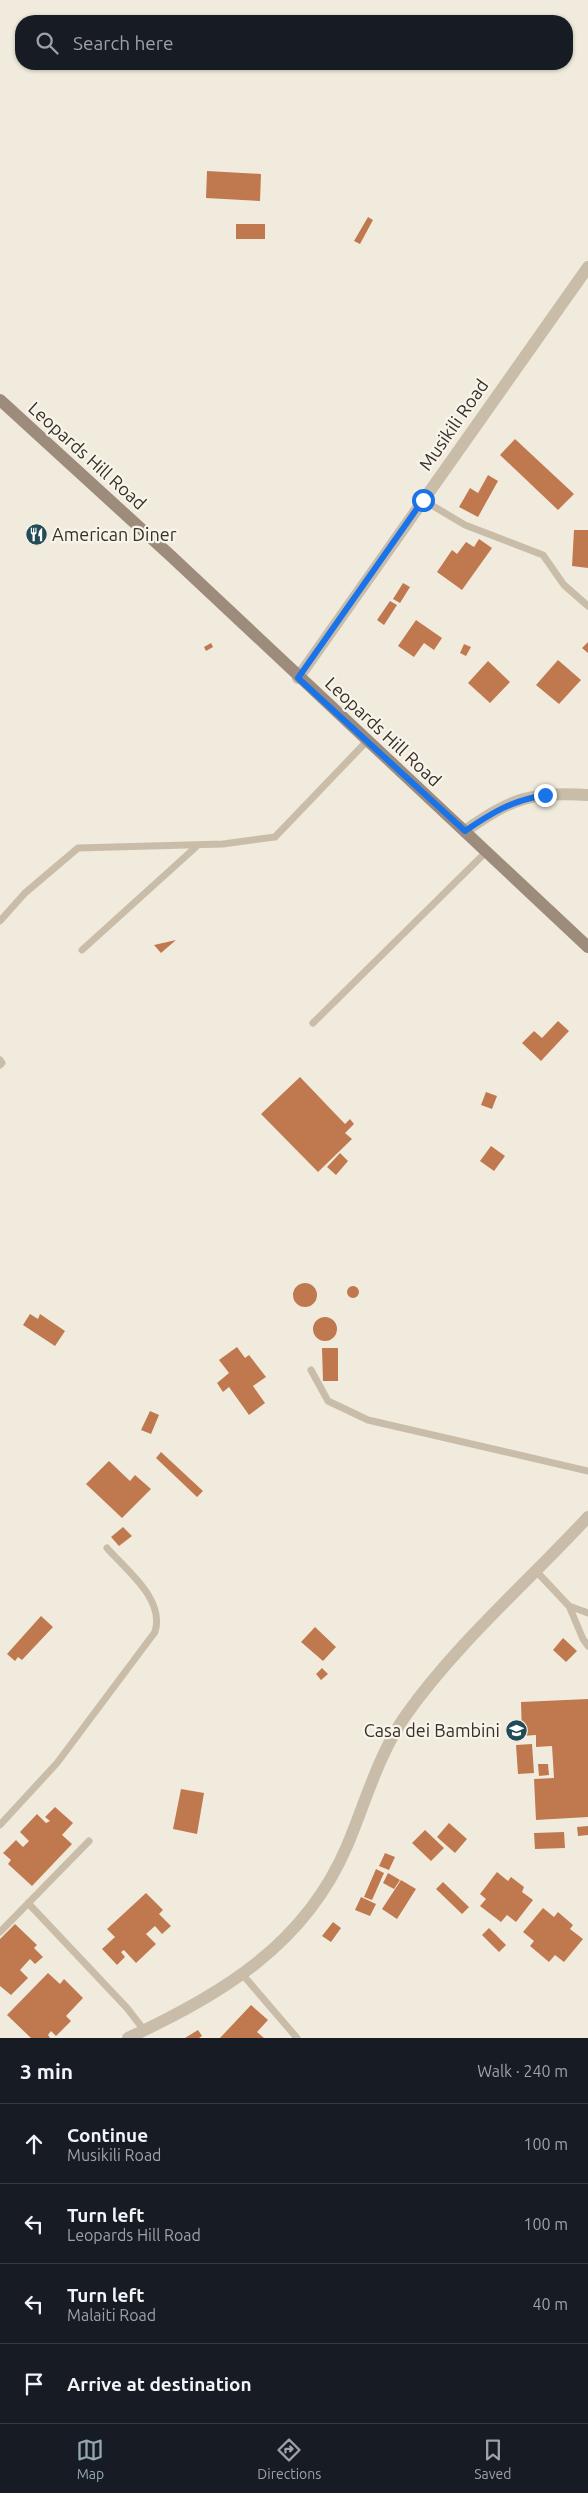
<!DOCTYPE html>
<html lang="en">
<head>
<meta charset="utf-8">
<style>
  body { margin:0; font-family:Ubuntu,sans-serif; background:#20242c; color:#f1f3f6 }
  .stop { position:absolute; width:15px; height:15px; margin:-11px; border:4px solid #1a73e8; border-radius:50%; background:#fff }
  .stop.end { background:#1a73e8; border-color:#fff; box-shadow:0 1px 5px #0008 }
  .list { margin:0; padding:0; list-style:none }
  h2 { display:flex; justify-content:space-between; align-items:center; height:65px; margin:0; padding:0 20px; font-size:21px }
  h2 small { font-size:16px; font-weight:400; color:#9ea1a6 }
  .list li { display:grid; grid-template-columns:32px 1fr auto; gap:15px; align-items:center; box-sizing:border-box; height:80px; padding:0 20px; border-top:1px solid #363941 }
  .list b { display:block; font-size:19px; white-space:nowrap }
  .list p { margin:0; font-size:16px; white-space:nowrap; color:#9ea1a6 }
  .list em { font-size:16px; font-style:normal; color:#9ea1a6 }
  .icon { flex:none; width:28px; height:28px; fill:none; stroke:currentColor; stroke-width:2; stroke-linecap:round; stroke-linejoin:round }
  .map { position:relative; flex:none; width:588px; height:2038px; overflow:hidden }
  .search { position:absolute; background:#171b24; box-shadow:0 1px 4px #0004; left:15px; right:15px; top:15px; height:55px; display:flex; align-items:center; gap:12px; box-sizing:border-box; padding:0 18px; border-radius:20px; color:#9ea1a6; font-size:19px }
  .sheet { height:385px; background:#171b24 }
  nav { display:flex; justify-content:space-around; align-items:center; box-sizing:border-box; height:70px; border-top:1px solid #363941; background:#171b24; font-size:14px; color:#9ea1a6 }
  nav a { display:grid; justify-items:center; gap:2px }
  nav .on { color:#93a8ae }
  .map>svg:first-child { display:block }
  .building { fill:#c0794e }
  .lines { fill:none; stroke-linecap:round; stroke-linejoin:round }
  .lane { stroke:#c9bdaa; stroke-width:7 }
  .street { stroke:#c9bdaa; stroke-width:12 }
  .secondary { stroke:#9d8c7c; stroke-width:12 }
  .route { stroke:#1a73e8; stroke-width:6 }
  .labels { text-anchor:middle; stroke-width:4.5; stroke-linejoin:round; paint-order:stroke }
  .street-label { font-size:18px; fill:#37302a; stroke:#f9f4ea }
  .poi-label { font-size:18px; fill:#37302a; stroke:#f9f4ea; text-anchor:start }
</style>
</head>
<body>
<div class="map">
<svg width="588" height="2038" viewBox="0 0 588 2038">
  <rect width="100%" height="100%" fill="#f1ebde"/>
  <path class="building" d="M207,171L261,174L260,201L206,198Z
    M368,217L373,220L360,244L354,241Z
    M236,224H265V239H236Z
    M515,439L574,494L558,510L500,455Z
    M488,475L498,481L478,517L459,507L470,488L478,493Z
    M574,530H588V568L572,566Z
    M479,539L492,548L462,590L437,572L452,550L457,554L466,542L474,547Z
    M403,583L410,587L400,603L393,599Z
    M390,601L397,605L384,625L377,620Z
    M416,620L442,638L434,650L424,643L414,657L398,646Z
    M588,642V653L582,648Z
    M211,643L213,647L206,651L204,647Z
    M464,644L471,647L466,656L460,653Z
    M558,660L581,680L559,704L536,685Z
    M488,661L510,682L490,703L468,683Z
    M176,940L161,953L154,945Z
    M558,1021L569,1031L541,1061L522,1043L534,1031L542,1038Z
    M300,1077L345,1124L350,1119L354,1124L345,1133L352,1139L318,1172L261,1114Z
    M486,1092L497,1096L492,1109L481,1105Z
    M491,1146L505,1156L494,1171L480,1161Z
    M340,1153L348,1161L336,1175L327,1167Z
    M293 1295a12 12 0 1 1 24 0a12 12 0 1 1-24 0Z
    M347 1292a6 6 0 1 1 12 0a6 6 0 1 1-12 0Z
    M30,1314L38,1319L40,1314L65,1331L55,1346L23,1325Z
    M313 1329a12 12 0 1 1 24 0a12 12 0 1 1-24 0Z
    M237,1347L245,1358L249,1355L266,1377L253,1386L265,1403L249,1415L229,1387L223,1392L217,1383L229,1373L219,1360Z
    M322,1348H338V1381H323Z
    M150,1411L159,1415L151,1434L141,1430Z
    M161,1452L203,1491L197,1497L156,1458Z
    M109,1461L130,1481L135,1475L151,1489L122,1518L86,1484Z
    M123,1527L132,1536L119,1546L111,1537Z
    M41,1616L53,1627L22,1660L18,1657L15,1661L7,1654Z
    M315,1627L336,1647L323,1661L301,1642Z
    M563,1638L577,1651L566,1662L553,1650Z
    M322,1668L328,1674L321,1680L316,1674Z
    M588,1699V1817L536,1820L534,1779L554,1778L552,1746L536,1747V1735L522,1736L521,1702Z
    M532,1744L534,1773L518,1774L516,1745Z
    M538,1764H548L549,1775L539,1776Z
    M181,1789L204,1793L197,1834L173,1829Z
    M55,1807L73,1823L62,1835L72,1844L32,1886L8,1864L11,1860L3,1853L16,1840L23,1847L29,1841L20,1832L37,1814L46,1823L50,1821L45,1817Z
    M449,1823L467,1839L455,1853L437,1837Z
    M588,1826V1835L578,1836L577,1827Z
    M425,1830L444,1848L431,1861L412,1843Z
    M564,1832L565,1848L535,1849L534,1833Z
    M385,1853L395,1857L389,1870L379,1866Z
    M376,1869L384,1873L372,1900L364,1897Z
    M497,1872L508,1881L511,1877L524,1887L522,1892L533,1900L516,1922L507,1915L501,1922L480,1906L486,1899L480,1894Z
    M388,1873L400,1880L394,1889L383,1883Z
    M401,1880L416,1889L397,1919L382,1909Z
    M443,1882L469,1907L462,1914L436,1889Z
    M146,1893L163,1910L159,1914L171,1926L162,1934L155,1926L146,1934L156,1944L136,1963L124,1950L121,1952L125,1957L117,1965L102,1949L115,1937L107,1929Z
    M361,1897L376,1904L370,1916L355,1910Z
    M543,1908L554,1917L558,1912L573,1925L570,1929L583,1939L564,1962L555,1955L549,1962L530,1946L534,1941L523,1932Z
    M333,1922L341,1928L331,1942L322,1936Z
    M15,1924L37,1945L34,1948L43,1957L35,1964L30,1959L20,1970L28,1978L11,1995L0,1986V1939Z
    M489,1928L506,1945L499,1952L482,1935Z
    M48,1973L60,1984L64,1979L83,1998L66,2016L71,2021L56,2036L51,2031L48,2035L50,2038H31L7,2015Z
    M251,2005L268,2020L257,2032L264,2038H220Z
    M198,2030L202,2036L199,2038H185Z"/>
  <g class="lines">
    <path class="lane" d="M423,500L465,525L543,555L564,585L588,606
      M0,921L25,893L78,848L223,844L275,837L367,741
      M82,950L197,846
      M313,1023L486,852
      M0,1060L2,1063L0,1065
      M311,1370L328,1401L368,1420L588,1471
      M537,1572L569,1606L588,1613
      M569,1606L583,1639L588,1646
      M0,1825L57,1763L155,1632C165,1599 127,1571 107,1548
      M28,1903L127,2008L144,2030
      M0,1932L89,1841
      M243,1975L297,2038"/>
    <path class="street" d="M298,678L588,267
      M465,831C511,799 530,791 588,795
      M128,2038C222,1994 305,1945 347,1846C366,1801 378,1755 406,1715C457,1643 528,1582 588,1517"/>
    <path class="secondary" d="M0,400L172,557L588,947"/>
  </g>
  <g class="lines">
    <path class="route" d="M423,500L298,678L465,831C493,812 511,801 545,795"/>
  </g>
  <defs>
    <symbol id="restaurant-disc" viewBox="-11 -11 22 22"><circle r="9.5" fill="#214c57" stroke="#f9f4ea"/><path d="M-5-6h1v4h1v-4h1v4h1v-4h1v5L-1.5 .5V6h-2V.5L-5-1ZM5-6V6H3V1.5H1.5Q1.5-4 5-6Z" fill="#fff"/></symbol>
    <symbol id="school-disc" viewBox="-11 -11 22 22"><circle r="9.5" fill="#214c57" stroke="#f9f4ea"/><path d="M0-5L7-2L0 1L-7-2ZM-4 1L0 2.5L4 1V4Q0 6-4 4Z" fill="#fff"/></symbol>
  </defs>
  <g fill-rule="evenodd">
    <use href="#restaurant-disc" x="24" y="522" width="25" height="25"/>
    <use href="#school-disc" x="504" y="1718" width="25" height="25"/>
  </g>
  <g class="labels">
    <g class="street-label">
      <text transform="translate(454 425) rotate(-55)" y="6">Musikili Road</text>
      <text transform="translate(87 456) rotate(42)" y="6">Leopards Hill Road</text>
      <text transform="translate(383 732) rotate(43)" y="6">Leopards Hill Road</text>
    </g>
    <g class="poi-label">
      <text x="52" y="541">American Diner</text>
      <text x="500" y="1737" text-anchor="end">Casa dei Bambini</text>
    </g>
  </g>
</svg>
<div class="stop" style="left:423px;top:500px"></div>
<div class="stop end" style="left:545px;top:795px"></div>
<div class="search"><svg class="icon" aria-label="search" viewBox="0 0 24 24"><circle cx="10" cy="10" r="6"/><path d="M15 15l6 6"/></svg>Search here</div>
</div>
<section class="sheet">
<h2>3 min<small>Walk · 240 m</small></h2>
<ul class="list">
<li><svg class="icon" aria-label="ahead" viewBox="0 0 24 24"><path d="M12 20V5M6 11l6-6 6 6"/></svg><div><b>Continue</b><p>Musikili Road</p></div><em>100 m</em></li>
<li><svg class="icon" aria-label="left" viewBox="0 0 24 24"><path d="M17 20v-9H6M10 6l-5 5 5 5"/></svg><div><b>Turn left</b><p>Leopards Hill Road</p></div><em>100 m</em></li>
<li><svg class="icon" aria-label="left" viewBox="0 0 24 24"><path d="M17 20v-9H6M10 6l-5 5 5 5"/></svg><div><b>Turn left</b><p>Malaiti Road</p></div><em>40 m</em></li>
<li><svg class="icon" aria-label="arrive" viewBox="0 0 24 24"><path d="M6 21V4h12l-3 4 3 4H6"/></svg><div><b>Arrive at destination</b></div></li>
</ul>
</section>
<nav>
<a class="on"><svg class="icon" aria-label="map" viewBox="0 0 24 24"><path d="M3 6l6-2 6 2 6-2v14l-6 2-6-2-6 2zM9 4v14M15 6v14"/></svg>Map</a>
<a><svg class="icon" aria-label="directions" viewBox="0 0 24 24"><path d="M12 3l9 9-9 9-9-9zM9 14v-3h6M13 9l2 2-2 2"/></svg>Directions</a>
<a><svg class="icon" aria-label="saved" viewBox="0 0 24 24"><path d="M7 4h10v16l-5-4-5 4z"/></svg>Saved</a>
</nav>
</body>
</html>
